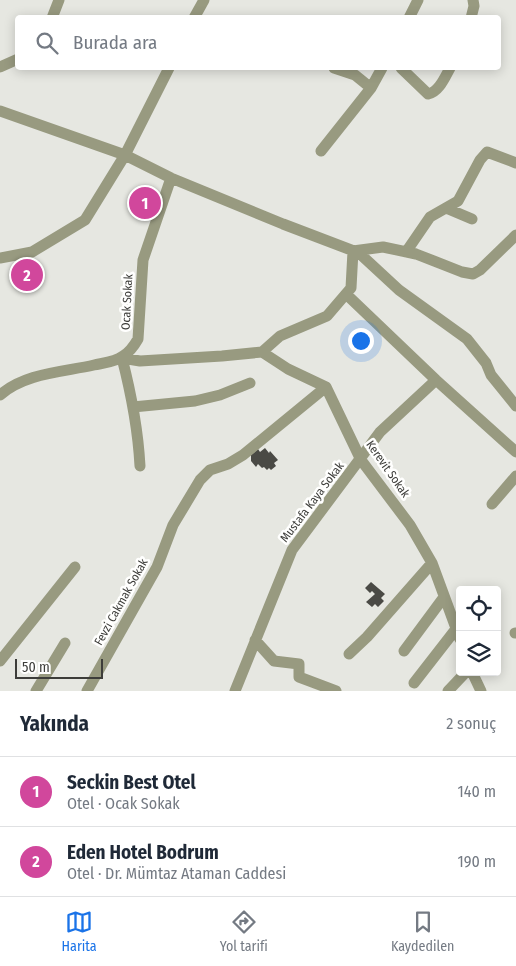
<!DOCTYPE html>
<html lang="tr">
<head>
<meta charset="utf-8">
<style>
  body { margin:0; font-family:"Fira Sans Condensed",sans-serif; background:#f6f6f7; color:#1f2937 }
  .controls { position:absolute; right:15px; bottom:15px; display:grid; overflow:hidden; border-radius:5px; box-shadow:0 2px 12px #0003 }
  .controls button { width:45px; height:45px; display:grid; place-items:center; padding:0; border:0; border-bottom:1px solid #e0e1e3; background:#fff; color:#1f2937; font:25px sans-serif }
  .scale { position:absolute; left:15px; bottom:12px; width:88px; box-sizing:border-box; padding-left:5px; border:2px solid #3d3d3a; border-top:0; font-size:14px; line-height:18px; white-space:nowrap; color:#3d3d3a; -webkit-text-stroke:4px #fffffe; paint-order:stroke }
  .you { position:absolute; left:360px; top:340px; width:18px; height:18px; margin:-12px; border:4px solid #fff; border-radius:50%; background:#1a73e8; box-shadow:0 0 0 8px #1a73e833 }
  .badge { display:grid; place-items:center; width:32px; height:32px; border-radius:50%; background:#1a73e8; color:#fff; font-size:16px; font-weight:700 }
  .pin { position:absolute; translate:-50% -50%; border:2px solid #fff; box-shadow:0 1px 5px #0006 }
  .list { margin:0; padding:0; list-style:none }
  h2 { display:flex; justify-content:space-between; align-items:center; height:65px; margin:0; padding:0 20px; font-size:21px }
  h2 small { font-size:16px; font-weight:400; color:#747a83 }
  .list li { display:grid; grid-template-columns:32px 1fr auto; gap:15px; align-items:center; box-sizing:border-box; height:70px; padding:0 20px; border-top:1px solid #e0e1e3 }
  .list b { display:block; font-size:19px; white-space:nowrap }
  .list p { margin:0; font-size:16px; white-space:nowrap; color:#747a83 }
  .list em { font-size:16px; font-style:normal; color:#747a83 }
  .icon { flex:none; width:28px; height:28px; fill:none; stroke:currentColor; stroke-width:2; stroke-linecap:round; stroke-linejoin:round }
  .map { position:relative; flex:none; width:516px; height:691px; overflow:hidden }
  .search { position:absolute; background:#fff; box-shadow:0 2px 12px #0003; left:15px; right:15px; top:15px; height:55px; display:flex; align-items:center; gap:12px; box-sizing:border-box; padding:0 18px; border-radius:5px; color:#747a83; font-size:19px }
  .sheet { height:205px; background:#fff }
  nav { display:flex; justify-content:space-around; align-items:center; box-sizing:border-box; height:70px; border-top:1px solid #e0e1e3; background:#fff; font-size:14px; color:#747a83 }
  nav a { display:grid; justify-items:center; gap:2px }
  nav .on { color:#1a73e8 }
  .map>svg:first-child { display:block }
  .building { fill:#4a4a45 }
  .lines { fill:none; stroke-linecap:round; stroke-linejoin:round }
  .minor { stroke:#989a80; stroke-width:11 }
  .labels { text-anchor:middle; stroke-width:5; stroke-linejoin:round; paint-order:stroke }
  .street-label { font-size:12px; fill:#3d3d3a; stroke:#fffffe }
</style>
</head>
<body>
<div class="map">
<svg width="516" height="691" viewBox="0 0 516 691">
  <rect width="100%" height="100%" fill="#e6e7e1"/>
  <path class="building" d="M265,448L269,453L270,451L278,460L274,463L276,466L271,470L269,468L267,470L264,467L262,468L258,464L256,467L251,461V455L258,449L260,452Z
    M371,582L385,594L381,598L384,601L378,607L375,604L372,607L366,602L375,594L372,591L370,593L365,588Z"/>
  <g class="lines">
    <path class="minor" d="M52,18L59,0
      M194,18L204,0
      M409,18L418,0
      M471,18L474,6L473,0
      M0,67L18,59
      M334,68L355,75L371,88
      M401,68L428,94C439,92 445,77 450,68
      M0,111L125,155L171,178L283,224L359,253L399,290L467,339L486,363L491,375L516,406
      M321,151L371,88L382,68
      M446,208L472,219
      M406,252L430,217L458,201L480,160L487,152L516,163
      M0,258L32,252L85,220L125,155L169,68
      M346,294L436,380L516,452
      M262,352L280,336L327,316L351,288L353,251L383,247L416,254L462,272L473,274L480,270L516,235
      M326,387L361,460L410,525L432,563L460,639
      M0,395C25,373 63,372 94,365C103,363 116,362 123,356C130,352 134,346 138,339L143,260L171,178
      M133,407L195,401L220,395L250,383
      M140,466C138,429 131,393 122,358L140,361L222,356L262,352L288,369L326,387
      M492,504L516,476
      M515,633H516
      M255,640L274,661L299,664V677L336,691
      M404,651L444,597
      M349,654L367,637L432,563
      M0,661L75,567
      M472,672L481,691
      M414,683L456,629
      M36,691L65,643
      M87,691L157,567L173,525L200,480L210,470L228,464L243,455L326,387
      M235,691L292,550L380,432L436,380
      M448,691L466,672"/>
  </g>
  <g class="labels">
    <g class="street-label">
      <text transform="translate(127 302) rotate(-87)" y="4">Ocak Sokak</text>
      <text transform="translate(388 469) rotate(55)" y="4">Kerevit Sokak</text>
      <text transform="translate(312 502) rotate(-53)" y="4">Mustafa Kaya Sokak</text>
      <text transform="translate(121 602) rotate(-61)" y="4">Fevzi Cakmak Sokak</text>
    </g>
  </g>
</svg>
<div class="controls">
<button><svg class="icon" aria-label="locate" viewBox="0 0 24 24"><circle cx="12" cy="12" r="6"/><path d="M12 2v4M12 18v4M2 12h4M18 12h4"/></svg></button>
<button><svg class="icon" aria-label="layers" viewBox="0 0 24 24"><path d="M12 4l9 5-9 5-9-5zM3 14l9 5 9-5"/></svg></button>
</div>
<div class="scale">50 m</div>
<div class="you"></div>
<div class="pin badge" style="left:145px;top:203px;background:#d1479c">1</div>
<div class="pin badge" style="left:27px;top:275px;background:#d1479c">2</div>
<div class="search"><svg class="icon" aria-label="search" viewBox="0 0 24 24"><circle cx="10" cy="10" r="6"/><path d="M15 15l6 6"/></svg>Burada ara</div>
</div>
<section class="sheet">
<h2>Yakında<small>2 sonuç</small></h2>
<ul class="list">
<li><span class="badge" style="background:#d1479c">1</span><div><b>Seckin Best Otel</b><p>Otel · Ocak Sokak</p></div><em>140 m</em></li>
<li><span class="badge" style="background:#d1479c">2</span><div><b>Eden Hotel Bodrum</b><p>Otel · Dr. Mümtaz Ataman Caddesi</p></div><em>190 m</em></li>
</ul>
</section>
<nav>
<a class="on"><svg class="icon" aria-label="map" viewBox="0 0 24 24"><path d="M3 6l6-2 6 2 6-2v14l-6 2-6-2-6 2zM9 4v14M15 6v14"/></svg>Harita</a>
<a><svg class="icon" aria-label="directions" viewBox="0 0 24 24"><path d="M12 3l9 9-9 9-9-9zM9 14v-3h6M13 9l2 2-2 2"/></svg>Yol tarifi</a>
<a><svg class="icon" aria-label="saved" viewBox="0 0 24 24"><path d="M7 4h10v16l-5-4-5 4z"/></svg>Kaydedilen</a>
</nav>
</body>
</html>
